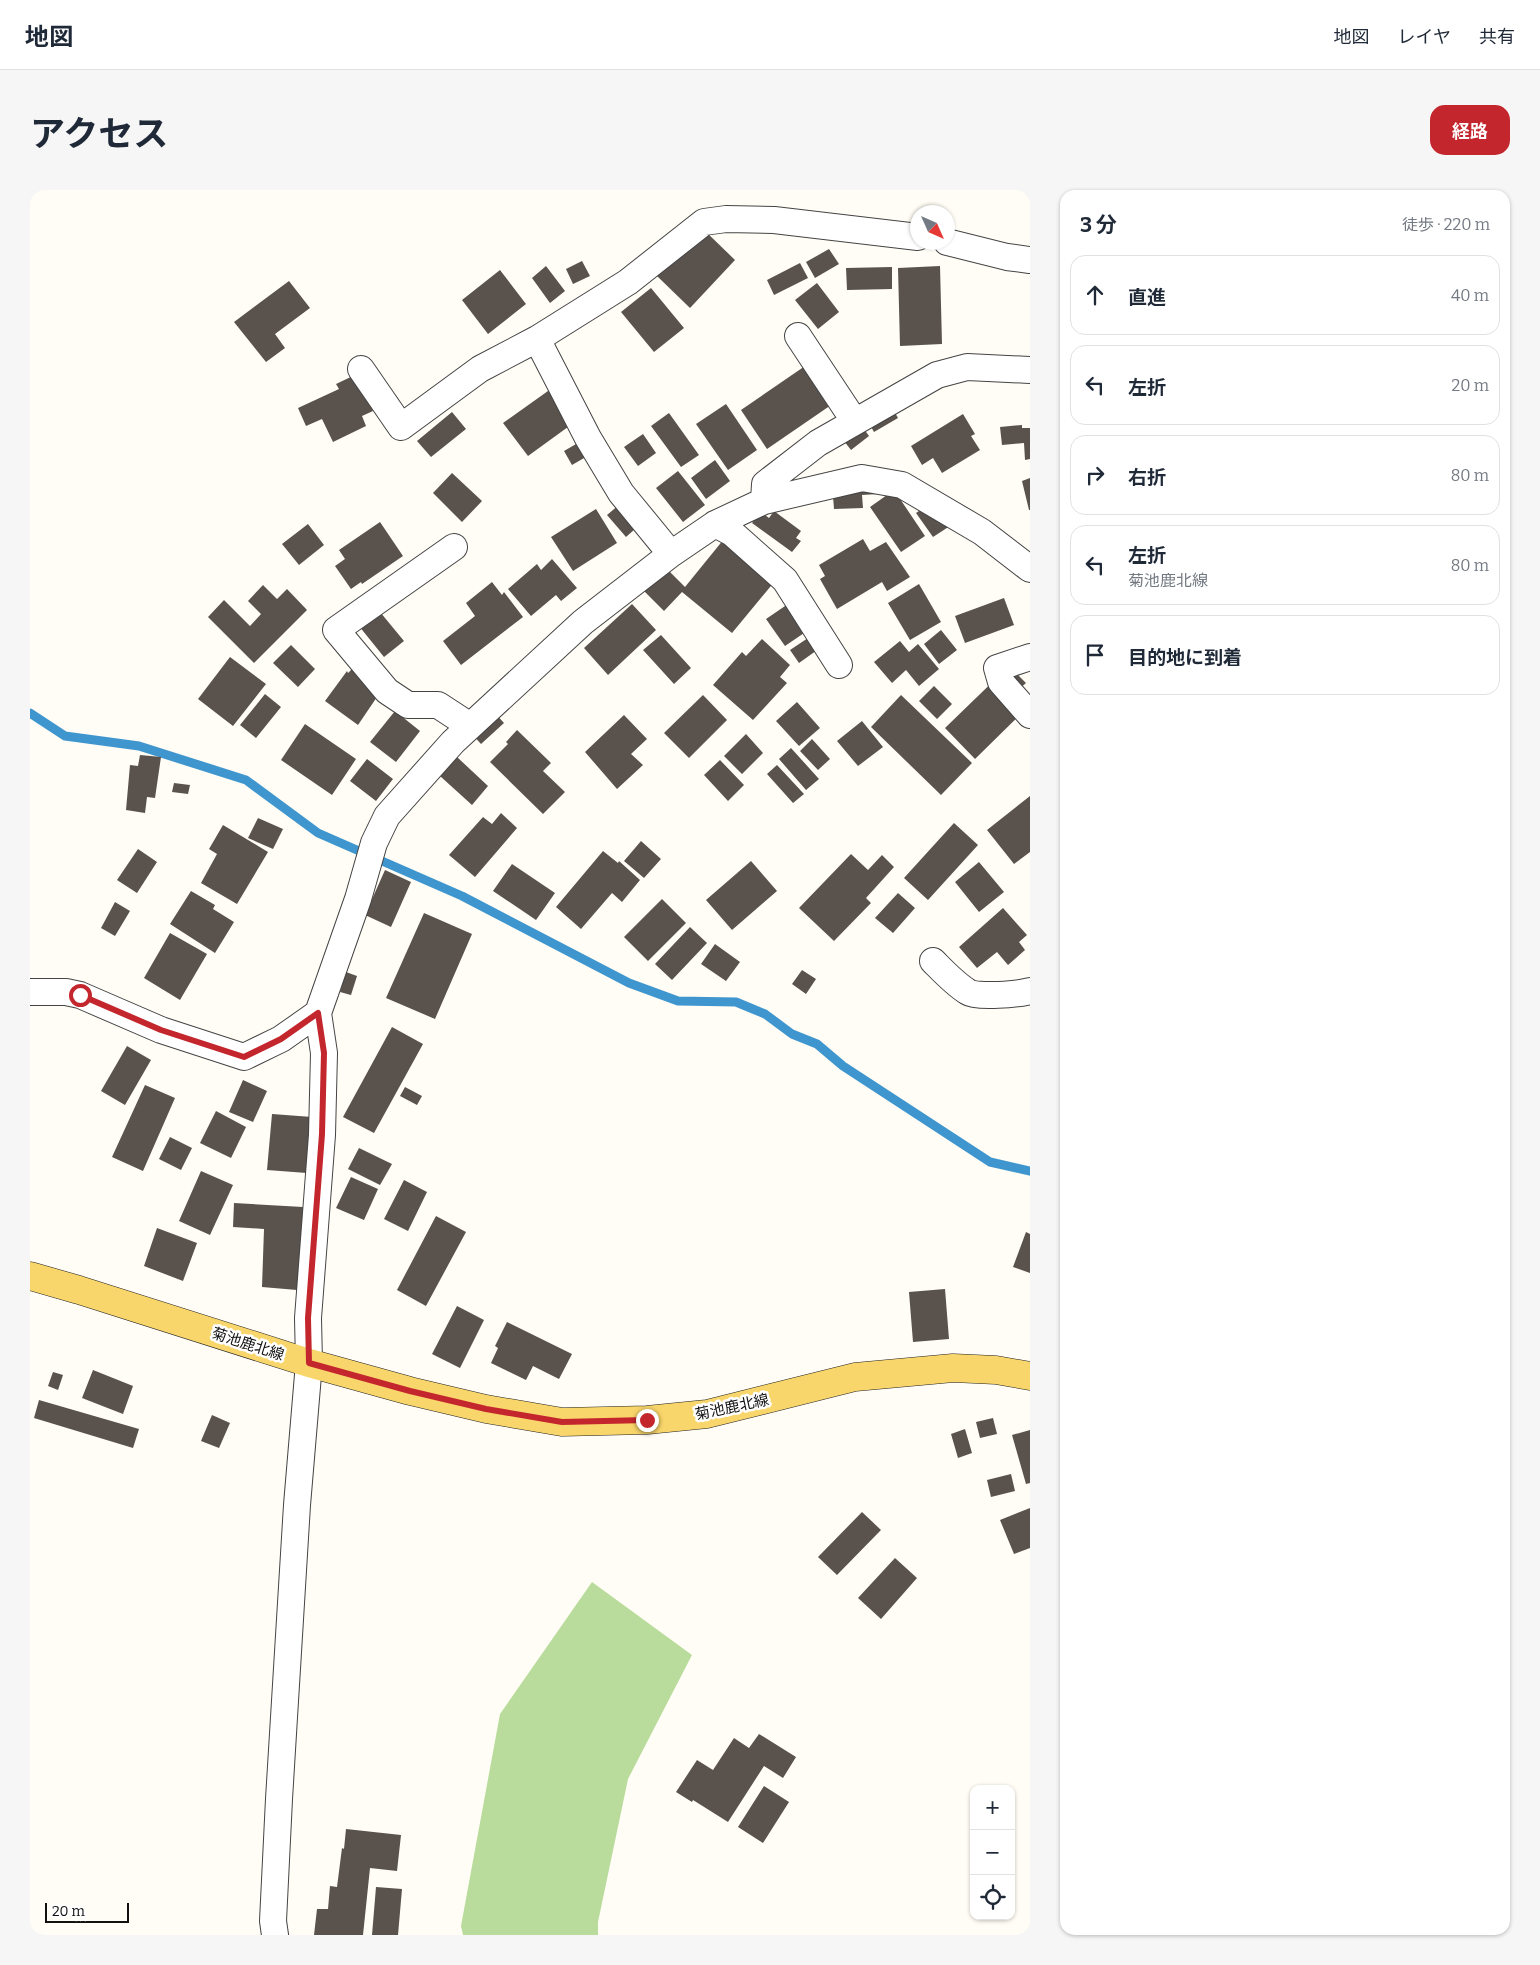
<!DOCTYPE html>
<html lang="ja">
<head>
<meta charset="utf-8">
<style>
  body { margin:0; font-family:Bitter,"Noto Sans JP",serif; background:#f6f6f7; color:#1f2937 }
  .controls { position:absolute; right:15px; bottom:15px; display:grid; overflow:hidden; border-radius:10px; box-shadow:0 1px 4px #0004 }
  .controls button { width:45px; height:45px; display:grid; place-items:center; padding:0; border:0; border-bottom:1px solid #e0e1e3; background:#fff; color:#1f2937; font:25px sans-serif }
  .compass { position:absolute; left:880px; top:15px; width:45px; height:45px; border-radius:50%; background:#fff; box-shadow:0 1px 4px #0004; rotate:135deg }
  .scale { position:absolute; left:15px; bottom:12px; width:84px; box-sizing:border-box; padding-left:5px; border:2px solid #111; border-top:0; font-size:14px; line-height:18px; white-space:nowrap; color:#111; -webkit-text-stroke:4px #fff; paint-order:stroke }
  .stop { position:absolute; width:15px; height:15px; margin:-11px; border:4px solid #c4262e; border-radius:50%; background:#fff }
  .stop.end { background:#c4262e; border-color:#fff; box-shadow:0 1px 5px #0008 }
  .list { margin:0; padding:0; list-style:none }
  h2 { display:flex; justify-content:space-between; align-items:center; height:65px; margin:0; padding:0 20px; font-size:21px }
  h2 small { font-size:16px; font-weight:400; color:#747a83 }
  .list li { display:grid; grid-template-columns:32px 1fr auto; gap:15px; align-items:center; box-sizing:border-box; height:80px; margin:0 10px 10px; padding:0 10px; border:1px solid #e0e1e3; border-radius:15px }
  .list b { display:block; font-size:19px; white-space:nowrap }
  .list p { margin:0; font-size:16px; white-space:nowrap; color:#747a83 }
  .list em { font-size:16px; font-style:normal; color:#747a83 }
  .icon { flex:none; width:28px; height:28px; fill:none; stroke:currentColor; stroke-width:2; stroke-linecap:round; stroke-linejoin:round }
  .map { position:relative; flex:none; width:1000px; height:1745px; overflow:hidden; border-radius:15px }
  header { display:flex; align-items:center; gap:30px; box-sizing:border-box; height:70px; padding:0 25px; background:#fff; border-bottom:1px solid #e0e1e3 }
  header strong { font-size:24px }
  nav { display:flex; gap:28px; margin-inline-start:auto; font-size:18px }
  .intro { display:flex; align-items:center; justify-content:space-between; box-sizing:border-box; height:120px; padding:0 30px }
  h1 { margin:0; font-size:35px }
  .button { padding:12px 22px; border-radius:15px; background:#c4262e; color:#fff; font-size:18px; font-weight:700 }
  main { display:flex; gap:30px; padding:0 30px }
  aside { flex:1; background:#fff; border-radius:15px; box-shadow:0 1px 4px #0004 }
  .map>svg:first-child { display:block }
  .forest { fill:#b9dc9c }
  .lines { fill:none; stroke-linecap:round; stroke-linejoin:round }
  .stream { stroke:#3f96cf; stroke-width:9 }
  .building { fill:#5a524d }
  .minor-casing { stroke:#444; stroke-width:28 }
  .primary-casing { stroke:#222; stroke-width:29 }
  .minor { stroke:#fff; stroke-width:26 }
  .primary { stroke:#f9d66b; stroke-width:28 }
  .route { stroke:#c4262e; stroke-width:6 }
  .labels { text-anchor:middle; stroke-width:5; stroke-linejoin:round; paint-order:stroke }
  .street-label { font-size:15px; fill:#111; stroke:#fff }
</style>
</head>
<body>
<header>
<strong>地図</strong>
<nav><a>地図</a><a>レイヤ</a><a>共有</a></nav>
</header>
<div class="intro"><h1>アクセス</h1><a class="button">経路</a></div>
<main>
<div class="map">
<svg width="1000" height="1745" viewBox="0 0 1000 1745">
  <rect width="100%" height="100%" fill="#fffdf5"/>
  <path class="forest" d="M562,1392L662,1465L598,1589L568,1732V1745H433L431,1736L470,1524Z"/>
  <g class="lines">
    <path class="stream" d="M0,523L35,546L109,556L216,590L288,643L432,706L599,793L648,811L706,812L735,824L762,844L787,854L813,876L960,972L1000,981"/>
  </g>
  <path class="building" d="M672,38L705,70L660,118L627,86Z
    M799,59L809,74L785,88L776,72Z
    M552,71L560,86L543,94L536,79Z
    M770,73L778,88L744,105L737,90Z
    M516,76L535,101L520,113L502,88Z
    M910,76L912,154L870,156L868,78Z
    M862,77V99L817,100L816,78Z
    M470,80L496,114L458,144L432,110Z
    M259,91L280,118L245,144L255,158L236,172L204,132Z
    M787,93L809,122L788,139L765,110Z
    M621,98L654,138L624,162L591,122Z
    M778,174L804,213L737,259L711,220Z
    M327,184L343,221L332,226L336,236L303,252L292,229L276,236L268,218L309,199L306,194Z
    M525,196L549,229L498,266L473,233Z
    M859,212L868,228L844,242L835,226Z
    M696,214L727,260L698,280L666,234Z
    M422,222L436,239L401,267L387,251Z
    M639,223L669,265L651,277L621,236Z
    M933,224L945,244L941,246L950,260L912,283L903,268L892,275L881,256Z
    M826,228L839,246L821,260L807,242Z
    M992,235V238H1000V269L995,270L994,253L972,255L970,237Z
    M613,244L626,263L608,276L594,257Z
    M553,250L561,264L542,275L534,261Z
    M685,270L700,291L676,309L661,288Z
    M648,281L675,315L653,332L626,298Z
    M847,282L848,304L832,305L833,318L804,319L803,306Z
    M422,283L452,311L432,332L403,303Z
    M1000,288V320H999L992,291Z
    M864,300L895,346L871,362L840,317Z
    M596,309L614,331L596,347L577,325Z
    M906,310L923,334L903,347L886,323Z
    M566,319L587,353L543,381L521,347Z
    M744,321L771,341L766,348L771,351L762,362L722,333L731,322L739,328Z
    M350,332L373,366L332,394L331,392L321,399L305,376L315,369L309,360Z
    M278,334L294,355L269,375L252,354Z
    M694,349L745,391L702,443L652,402L634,421L612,399L634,376L655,397Z
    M833,349L840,361L856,352L880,387L857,401L852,392L807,419L790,389L795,386L789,375Z
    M522,369L547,398L531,411L526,405L501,426L478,399L507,374L511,380Z
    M462,392L472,405L474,402L493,427L431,475L413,451L445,426L436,413Z
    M889,394L911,432L880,450L858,413Z
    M233,395L247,409L257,399L277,420L224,473L178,427L194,410L220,436L231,424L218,411Z
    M336,405L374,451L354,467L316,420Z
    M974,408L984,435L935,453L925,426Z
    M602,414L626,440L578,485L554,458Z
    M758,414L777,441L755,456L736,429Z
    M911,440L927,460L909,474L894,454Z
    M631,445L661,478L644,494L613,460Z
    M781,446L790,458L769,473L760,460Z
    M732,449L760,475L750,487L757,493L723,530L683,495L712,462L716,466Z
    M870,451L879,462L888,454L909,479L889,496L876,480L862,493L844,472Z
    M261,455L285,479L268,497L243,473Z
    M200,467L236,494L203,536L168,509Z
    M329,472L349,504L328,535L295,511L317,481L318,483Z
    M979,476L996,493L988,500L1000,515L945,569L915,538Z
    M904,496L922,514L907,529L889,511Z
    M235,504L251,517L226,548L210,535Z
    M673,505L697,530L659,568L634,543Z
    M871,505L942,573L911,605L841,537Z
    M767,512L790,538L769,556L746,531Z
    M365,521L390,541L366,572L340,552Z
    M464,522L474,533L451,554L441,543Z
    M594,525L617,549L601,564L613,575L587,599L555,562Z
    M832,531L853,557L828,576L807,551Z
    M275,534L326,569L302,605L251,570Z
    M487,540L521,573L513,581L535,602L513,624L460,572L478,554L476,552Z
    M716,544L733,563L712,584L694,566Z
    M782,549L800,569L788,580L770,561Z
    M761,558L789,589L776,600L749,569Z
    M110,565L131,567L125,608L117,607L115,623L96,620L100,575L108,576Z
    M427,567L458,596L442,615L410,586Z
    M337,569L363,589L346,611L320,591Z
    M690,570L714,595L698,611L674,585Z
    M747,575L774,604L763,613L737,584Z
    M144,593L160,595L158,604L142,602Z
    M1000,606V662L984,674L957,640Z
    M471,623L487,638L445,687L419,665L453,627L462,634Z
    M228,628L253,639L243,659L218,648Z
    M924,633L948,655L898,710L874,688Z
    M193,635L238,662L207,714L171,693L187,664L179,659Z
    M611,651L631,669L614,688L594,671Z
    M108,659L127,672L107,703L87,690Z
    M573,661L588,673L589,671L610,690L592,712L582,703L551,739L526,717Z
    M821,664L838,680L852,665L864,677L836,708L841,713L804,751L769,718Z
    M721,671L747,701L702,740L676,710Z
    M949,672L974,702L949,722L925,692Z
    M482,674L525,703L506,730L463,701Z
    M355,680L381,692L361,737L335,725Z
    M161,701L185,715L183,719L204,732L185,763L140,734Z
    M868,703L885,718L863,743L845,728Z
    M632,709L656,733L618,771L594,747Z
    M85,712L100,721L85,746L71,738Z
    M973,718L997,745L989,752L995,760L978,775L967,762L947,778L929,757Z
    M394,723L442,744L405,829L356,808Z
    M660,737L677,753L642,790L625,774Z
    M140,743L177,764L150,810L114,788Z
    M685,754L710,772L696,791L671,774Z
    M772,780L786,789L776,804L762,794Z
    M316,782L327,786L321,805L310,802Z
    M362,837L393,854L344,943L313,927Z
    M97,856L121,870L95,915L71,901Z
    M213,890L237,901L223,932L199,922Z
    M115,895L145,908L113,981L82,967Z
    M375,897L392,906L387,915L370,906Z
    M186,921L216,937L201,968L170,953Z
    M242,924L282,927L277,983L237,980Z
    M140,947L162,958L151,980L129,969Z
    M329,958L362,974L350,995L318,979Z
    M171,981L203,995L180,1045L149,1031Z
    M321,987L348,999L334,1030L306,1018Z
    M374,990L397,1002L378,1041L354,1029Z
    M204,1013L273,1017L267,1100L232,1097L234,1039L203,1037Z
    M406,1026L436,1042L396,1116L367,1100Z
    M127,1038L167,1053L153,1091L114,1076Z
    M996,1042L1000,1044V1083L983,1077Z
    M915,1099L919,1149L883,1152L879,1102Z
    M427,1116L454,1130L430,1178L402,1164Z
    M477,1132L542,1164L529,1189L503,1176L496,1190L461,1173L468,1158L465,1156Z
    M63,1180L103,1196L93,1224L52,1208Z
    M23,1182L33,1185L28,1200L18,1196Z
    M9,1210L109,1239L103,1258L4,1228Z
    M182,1225L200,1233L189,1258L171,1251Z
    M963,1228L967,1244L950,1248L946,1232Z
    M935,1239L942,1263L928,1268L921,1244Z
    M1000,1240V1293L996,1294L982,1245Z
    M981,1284L985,1301L961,1307L957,1290Z
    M1000,1318V1358L984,1364L970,1330Z
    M832,1322L851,1340L807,1385L788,1367Z
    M865,1368L887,1388L851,1429L828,1408Z
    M729,1544L766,1567L753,1588L734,1576L698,1632L663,1610L662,1612L646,1602L667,1570L683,1580L704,1548L719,1558Z
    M734,1596L759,1612L733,1653L708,1637Z
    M316,1639L371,1645L367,1681L340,1678L333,1745H284L287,1719H298L300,1696L307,1697L312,1658L314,1659Z
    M346,1697L372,1699L368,1745H342Z"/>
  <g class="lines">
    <defs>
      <path id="minor" d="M917,52L977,67L1000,70
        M768,146L825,232
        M507,149L558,248L591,303L641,364
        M331,179L371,237L450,179L507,149L598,92L674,32L696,29L744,30L888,47
        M734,311L735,294L788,253L907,185L937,177L1000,180
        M685,334L702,343L755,390L809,475
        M424,357L306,440L357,501L378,515H408L431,530L437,539
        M1000,467L967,478L971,492L1000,525
        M903,771C914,782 925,794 938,802C947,808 989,804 1000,801
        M0,802H36L50,805L131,840L214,867L251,849L288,823
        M245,1745L243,1731L249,1609L267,1315L279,1173L278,1128L292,945L294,863L288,823L328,709L344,653L357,626L423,552L553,432L641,364L685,334L734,311L832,288L872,295L952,342L1000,379"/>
      <path id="primary" d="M0,1086L49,1100L279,1173L380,1201L456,1219L532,1232L617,1230L677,1224L825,1187L923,1178L966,1180L1000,1186"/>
    </defs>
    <use href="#minor" class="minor-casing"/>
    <use href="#primary" class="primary-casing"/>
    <use href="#minor" class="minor"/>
    <use href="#primary" class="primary"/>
  </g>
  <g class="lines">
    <path class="route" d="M50,805L131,840L214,867L251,849L288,823L294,863L292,944L278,1128L279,1173L380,1201L456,1219L532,1232L617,1230"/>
  </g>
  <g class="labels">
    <g class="street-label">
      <text transform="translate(218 1154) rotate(18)" y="5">菊池鹿北線</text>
      <text transform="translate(702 1217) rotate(-12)" y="5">菊池鹿北線</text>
    </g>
  </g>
</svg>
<div class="controls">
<button>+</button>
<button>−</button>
<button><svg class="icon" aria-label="locate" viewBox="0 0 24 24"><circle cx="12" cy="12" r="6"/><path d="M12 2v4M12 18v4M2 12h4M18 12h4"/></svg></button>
</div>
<svg class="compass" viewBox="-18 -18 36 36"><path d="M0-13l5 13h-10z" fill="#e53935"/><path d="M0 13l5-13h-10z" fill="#747a83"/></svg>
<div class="scale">20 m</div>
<div class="stop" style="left:50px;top:805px"></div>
<div class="stop end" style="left:617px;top:1230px"></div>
</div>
<aside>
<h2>3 分<small>徒歩 · 220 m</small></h2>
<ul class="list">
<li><svg class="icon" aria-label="ahead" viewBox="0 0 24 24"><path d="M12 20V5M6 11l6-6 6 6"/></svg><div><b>直進</b></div><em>40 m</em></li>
<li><svg class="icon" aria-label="left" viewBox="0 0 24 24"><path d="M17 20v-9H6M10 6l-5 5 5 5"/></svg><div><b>左折</b></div><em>20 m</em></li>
<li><svg class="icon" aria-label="right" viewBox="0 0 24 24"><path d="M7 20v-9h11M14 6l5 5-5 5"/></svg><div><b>右折</b></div><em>80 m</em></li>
<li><svg class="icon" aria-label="left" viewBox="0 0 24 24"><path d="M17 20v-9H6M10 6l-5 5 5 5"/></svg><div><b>左折</b><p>菊池鹿北線</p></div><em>80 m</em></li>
<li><svg class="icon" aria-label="arrive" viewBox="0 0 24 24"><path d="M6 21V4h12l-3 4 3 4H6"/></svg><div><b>目的地に到着</b></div></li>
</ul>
</aside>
</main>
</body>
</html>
